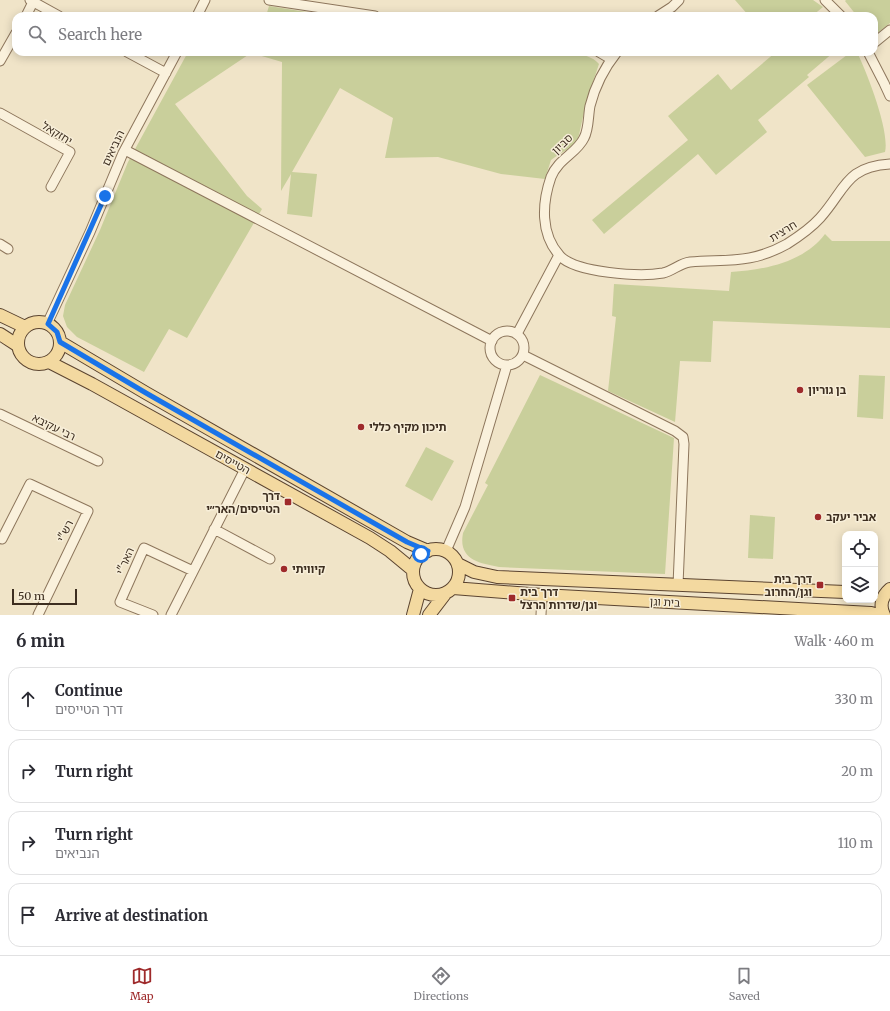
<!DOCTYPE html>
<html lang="en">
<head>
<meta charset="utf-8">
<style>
  body { margin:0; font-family:Merriweather,"Noto Sans Hebrew",serif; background:#f7f7f7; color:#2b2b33 }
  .controls { position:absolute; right:12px; bottom:12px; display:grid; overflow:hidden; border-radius:8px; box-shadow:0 2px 10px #0003 }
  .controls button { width:36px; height:36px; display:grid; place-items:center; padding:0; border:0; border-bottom:1px solid #e1e1e2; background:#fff; color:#2b2b33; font:20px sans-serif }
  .scale { position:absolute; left:12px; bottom:10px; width:65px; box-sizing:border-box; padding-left:4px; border:2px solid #3d2e20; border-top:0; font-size:11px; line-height:14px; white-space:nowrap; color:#3d2e20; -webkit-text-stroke:3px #f7eed8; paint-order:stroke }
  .stop { position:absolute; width:12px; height:12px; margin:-9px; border:3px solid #1a73e8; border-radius:50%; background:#fff }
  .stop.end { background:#1a73e8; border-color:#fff; box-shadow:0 1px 4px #0008 }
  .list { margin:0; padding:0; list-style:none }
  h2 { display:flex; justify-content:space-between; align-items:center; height:52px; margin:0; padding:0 16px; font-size:17px }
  h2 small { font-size:13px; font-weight:400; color:#7c7c81 }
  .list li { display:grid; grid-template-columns:26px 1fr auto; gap:12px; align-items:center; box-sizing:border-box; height:64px; margin:0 8px 8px; padding:0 8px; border:1px solid #e1e1e2; border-radius:12px }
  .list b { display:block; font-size:15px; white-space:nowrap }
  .list p { margin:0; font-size:13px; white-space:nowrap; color:#7c7c81 }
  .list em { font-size:13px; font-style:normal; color:#7c7c81 }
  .icon { flex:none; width:22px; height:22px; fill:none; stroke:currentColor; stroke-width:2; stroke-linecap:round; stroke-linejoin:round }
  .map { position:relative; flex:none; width:890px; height:615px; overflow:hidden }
  .search { position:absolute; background:#fff; box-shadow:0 2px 10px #0003; left:12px; right:12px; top:12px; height:44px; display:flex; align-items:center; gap:10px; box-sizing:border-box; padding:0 14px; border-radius:12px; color:#7c7c81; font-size:15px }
  .sheet { height:340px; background:#fff }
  nav { display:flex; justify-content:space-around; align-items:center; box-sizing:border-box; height:56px; border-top:1px solid #e1e1e2; background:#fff; font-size:11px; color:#7c7c81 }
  nav a { display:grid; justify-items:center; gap:2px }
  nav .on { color:#9e2a2b }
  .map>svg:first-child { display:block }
  .green { fill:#c9cf9b }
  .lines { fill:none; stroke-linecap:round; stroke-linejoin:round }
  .minor-casing { stroke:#8d765c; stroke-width:11 }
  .major-casing { stroke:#5b4430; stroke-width:14 }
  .minor { stroke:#faf1dc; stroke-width:9 }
  .major { stroke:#f3d9a0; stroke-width:12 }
  .route { stroke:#1a73e8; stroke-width:5 }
  .poi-dot { fill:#9e2a2b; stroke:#f7eed8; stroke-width:1.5 }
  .labels { text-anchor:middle; stroke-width:3; stroke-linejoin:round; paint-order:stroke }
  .street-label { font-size:11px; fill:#3d2e20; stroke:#f7eed8 }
  .poi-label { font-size:11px; font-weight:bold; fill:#3d2e20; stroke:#f7eed8; text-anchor:start }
</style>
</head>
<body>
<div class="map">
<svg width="890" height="615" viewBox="0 0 890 615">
  <rect width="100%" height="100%" fill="#f0e4c8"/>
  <path class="green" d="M735,0H813L823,7L812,16H749Z
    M846,0H890V23L874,36V16H857L845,1Z
    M269,6L331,16H266Z
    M188,52H563C575,54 591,54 599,64L586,103L577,144L558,155L551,160L545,179L501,174L438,157L385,158L393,118L340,88L292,172L317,174L312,217L287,214L291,174L281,191L282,62L251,53L175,104L247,196L262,209L187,338L169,329L144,372L77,337L67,327L63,316L65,305L100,230L128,162Z
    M776,52H834L807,75L809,77L758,120L767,132L716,175L698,154L604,234L592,220L688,140L668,116L718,74L731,90Z
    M851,52H857C867,73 890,131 885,152L865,157L807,85Z
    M825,234L832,241H890V328L713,321L711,362L680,361L675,422L608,391L616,317L612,316L614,284L729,291L731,272C765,270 804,262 825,234Z
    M540,375L674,438L665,574L499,567C478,563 458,559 463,533L488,485L485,483Z
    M859,375L885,376L883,419L857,417Z
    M426,447L454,461L432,501L405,486Z
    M750,515L775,517L773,559L748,558Z"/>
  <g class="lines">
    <defs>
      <path id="minor" d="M30,0L59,16
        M269,0L375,16
        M825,0L841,16
        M26,16L34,0
        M197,16L205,0
        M658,16L672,7L679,0
        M874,43L890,30
        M127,52L166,73
        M599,52L611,59
        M617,52C605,67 595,86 590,106C588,116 589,129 584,138C577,153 558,159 551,177C542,203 540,234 560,256C576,273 640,277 663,273C673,271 680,263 690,262C728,259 751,264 787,244C798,237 811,228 820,218C846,189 845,167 890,164
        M868,52L884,83L890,96
        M0,61L16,33
        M0,113L70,152L51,187
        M125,150L492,341
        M0,244L8,249
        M47,324L90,232L123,153L177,52
        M490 348a17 17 0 1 1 34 0a17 17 0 1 1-34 0Z
        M517,334L559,255
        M523,355L675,431L683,437L684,444L678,585
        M0,414L98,461
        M214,529L270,559
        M2,539L30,484L88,511L38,615
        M446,551L465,507L507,365
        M153,615L120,602L144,548L193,571
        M171,615L245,469
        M541,615L542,595"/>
      <path id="major" d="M0,315L25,327
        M18 343a21 21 0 1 1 42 0a21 21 0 1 1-42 0Z
        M0,334L17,345
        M60,342L146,393L407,542L428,551
        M49,362L92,384L370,538L390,551L413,570
        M413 572a23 23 0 1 1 46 0a23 23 0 1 1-46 0Z
        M458,564L474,572L497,577L845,592
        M453,588L542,595L871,613L877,615
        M413,615L420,589
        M429,615L445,594
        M884,615C879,605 882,596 890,589"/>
    </defs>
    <use href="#minor" class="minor-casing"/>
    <use href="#major" class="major-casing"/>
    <use href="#minor" class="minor"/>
    <use href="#major" class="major"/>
  </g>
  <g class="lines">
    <path class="route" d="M105,196L48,324L57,332L60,342L146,393L407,542L428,551L421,554"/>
  </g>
  <g class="poi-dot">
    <circle cx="800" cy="390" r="4"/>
    <circle cx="361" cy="427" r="4"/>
    <rect x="284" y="498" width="8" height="8" rx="2"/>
    <circle cx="818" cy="517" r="4"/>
    <circle cx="284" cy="569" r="4"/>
    <rect x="816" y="581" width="8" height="8" rx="2"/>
    <rect x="508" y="594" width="8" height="8" rx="2"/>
  </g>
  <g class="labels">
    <g class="street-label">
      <text transform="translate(57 133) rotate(32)" y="4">יחזקאל</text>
      <text transform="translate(562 144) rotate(-44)" y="4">סביון</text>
      <text transform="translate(113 148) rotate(-65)" y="4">הנביאים</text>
      <text transform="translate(783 231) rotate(-32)" y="4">חרצית</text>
      <text transform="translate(54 427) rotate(26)" y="4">רבי עקיבא</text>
      <text transform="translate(233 462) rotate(29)" y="4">הטייסים</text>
      <text transform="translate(65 531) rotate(-64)" y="4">רש"י</text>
      <text transform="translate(125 561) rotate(-66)" y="4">האר"י</text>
      <text transform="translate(665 602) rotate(3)" y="4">בית וגן</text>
    </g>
    <g class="poi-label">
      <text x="808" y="394">בן גוריון</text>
      <text x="369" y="431">תיכון מקיף כללי</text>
      <text x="280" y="500" text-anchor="end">דרך<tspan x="280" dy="13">הטייסים/האר״י</tspan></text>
      <text x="826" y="521">אביר יעקב</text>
      <text x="292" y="573">קיוויתי</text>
      <text x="812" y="583" text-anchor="end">דרך בית<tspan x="812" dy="13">וגן/החרוב</tspan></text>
      <text x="520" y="596">דרך בית<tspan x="520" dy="13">וגן/שדרות הרצל</tspan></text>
    </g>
  </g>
</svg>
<div class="controls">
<button><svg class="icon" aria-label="locate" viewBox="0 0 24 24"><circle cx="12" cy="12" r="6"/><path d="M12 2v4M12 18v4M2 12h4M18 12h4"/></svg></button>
<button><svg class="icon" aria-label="layers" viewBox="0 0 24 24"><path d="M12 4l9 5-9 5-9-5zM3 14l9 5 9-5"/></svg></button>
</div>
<div class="scale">50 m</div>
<div class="stop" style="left:421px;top:554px"></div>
<div class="stop end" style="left:105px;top:196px"></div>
<div class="search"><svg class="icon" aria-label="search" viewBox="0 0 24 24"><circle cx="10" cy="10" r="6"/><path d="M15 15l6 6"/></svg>Search here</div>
</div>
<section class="sheet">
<h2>6 min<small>Walk · 460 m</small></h2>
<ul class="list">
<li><svg class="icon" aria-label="ahead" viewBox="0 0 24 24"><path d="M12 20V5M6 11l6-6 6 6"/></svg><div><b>Continue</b><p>דרך הטייסים</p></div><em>330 m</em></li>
<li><svg class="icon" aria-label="right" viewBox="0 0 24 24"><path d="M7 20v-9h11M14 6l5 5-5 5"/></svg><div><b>Turn right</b></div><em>20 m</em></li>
<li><svg class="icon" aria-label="right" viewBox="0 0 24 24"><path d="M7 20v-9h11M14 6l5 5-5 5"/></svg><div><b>Turn right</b><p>הנביאים</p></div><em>110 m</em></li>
<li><svg class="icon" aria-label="arrive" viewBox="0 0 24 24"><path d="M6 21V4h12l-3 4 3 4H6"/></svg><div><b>Arrive at destination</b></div></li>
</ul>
</section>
<nav>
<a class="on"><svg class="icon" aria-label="map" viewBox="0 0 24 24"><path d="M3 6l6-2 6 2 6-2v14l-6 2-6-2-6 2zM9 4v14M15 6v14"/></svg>Map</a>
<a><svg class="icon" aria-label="directions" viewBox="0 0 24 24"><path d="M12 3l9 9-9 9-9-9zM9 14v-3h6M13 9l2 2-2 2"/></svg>Directions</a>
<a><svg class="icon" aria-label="saved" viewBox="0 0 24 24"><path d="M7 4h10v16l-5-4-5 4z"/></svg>Saved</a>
</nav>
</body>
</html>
